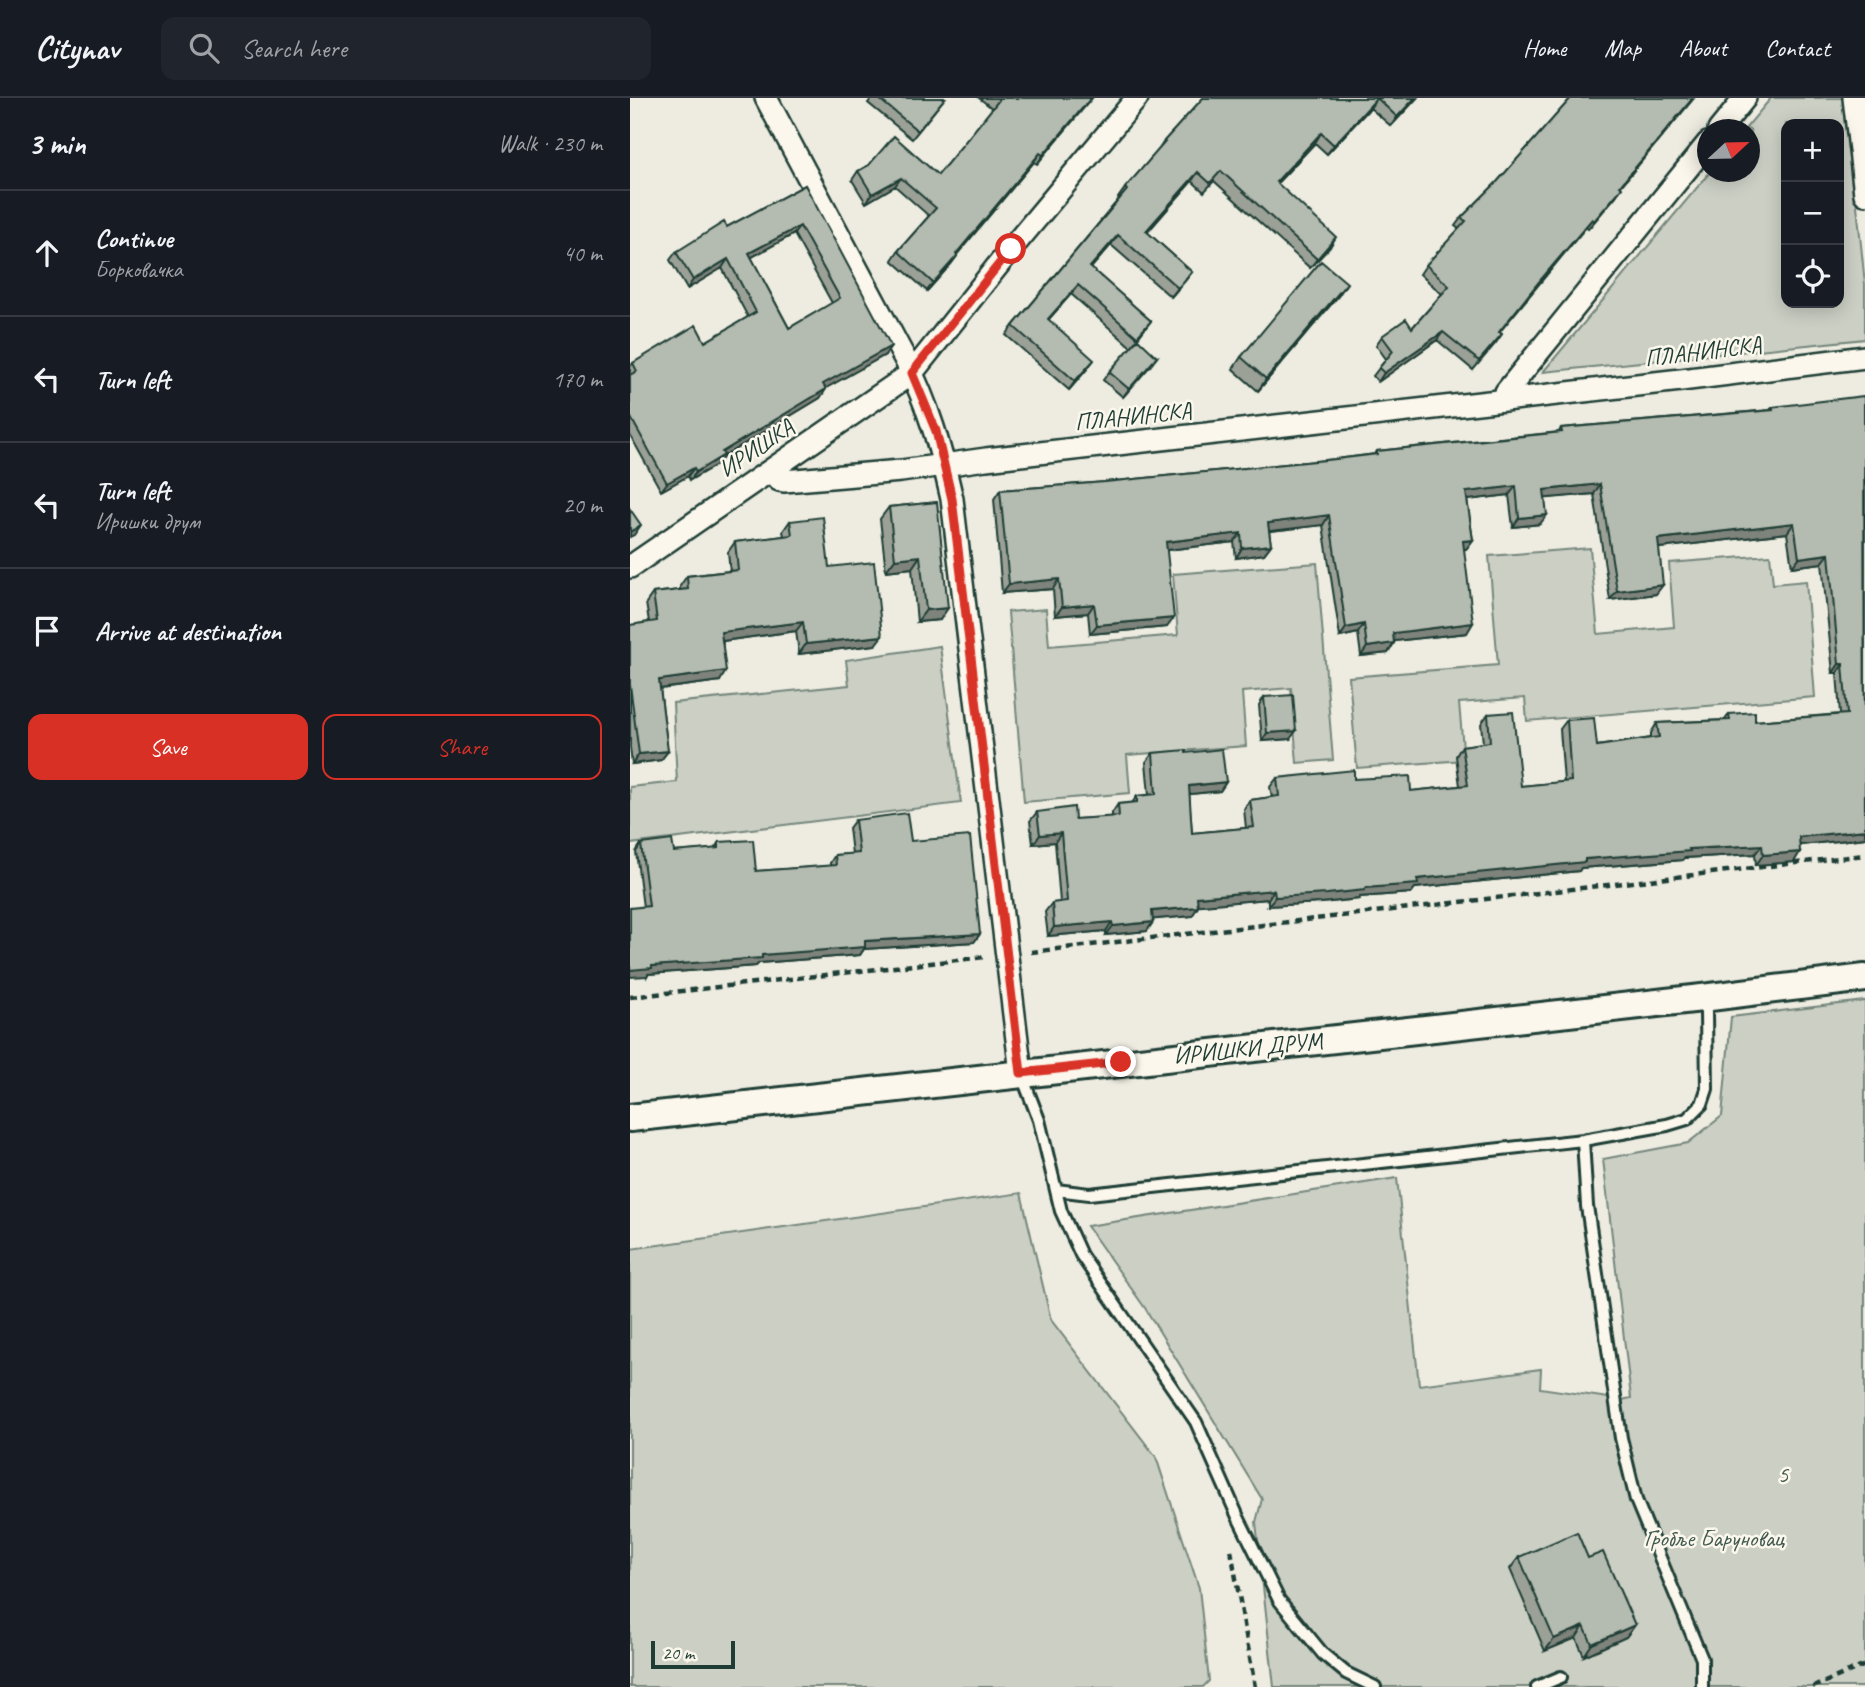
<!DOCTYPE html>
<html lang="en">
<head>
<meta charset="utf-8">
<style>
  body { margin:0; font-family:Caveat,sans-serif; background:#20242c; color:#f1f3f6 }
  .controls { position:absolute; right:21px; top:21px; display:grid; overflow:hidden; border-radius:14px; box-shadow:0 4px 18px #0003 }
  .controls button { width:63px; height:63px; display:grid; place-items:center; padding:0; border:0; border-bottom:2px solid #363941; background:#171b24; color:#f1f3f6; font:35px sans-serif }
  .compass { position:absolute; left:1067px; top:21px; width:63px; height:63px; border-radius:50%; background:#171b24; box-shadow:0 4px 18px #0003; rotate:68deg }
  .scale { position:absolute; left:21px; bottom:18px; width:84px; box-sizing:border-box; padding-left:7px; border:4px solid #1f3d34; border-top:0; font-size:19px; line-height:24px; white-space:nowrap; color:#1f3d34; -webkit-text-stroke:5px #fbf7ec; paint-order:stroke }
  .stop { position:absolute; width:21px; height:21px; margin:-16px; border:5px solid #d93025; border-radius:50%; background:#fff }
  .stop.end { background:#d93025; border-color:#fff; box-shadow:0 2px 7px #0008 }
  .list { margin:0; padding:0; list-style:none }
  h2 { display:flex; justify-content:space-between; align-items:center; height:91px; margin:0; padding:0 28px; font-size:30px }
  h2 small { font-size:23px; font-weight:400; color:#9ea1a6 }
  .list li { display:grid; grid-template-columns:46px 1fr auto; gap:21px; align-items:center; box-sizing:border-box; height:126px; padding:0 28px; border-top:2px solid #363941 }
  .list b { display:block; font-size:26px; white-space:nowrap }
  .list p { margin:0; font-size:23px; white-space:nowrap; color:#9ea1a6 }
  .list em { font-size:23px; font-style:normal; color:#9ea1a6 }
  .actions { display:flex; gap:14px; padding:21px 28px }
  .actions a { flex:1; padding:16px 0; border:2px solid #d93025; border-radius:14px; text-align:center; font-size:24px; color:#d93025 }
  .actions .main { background:#d93025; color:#fff }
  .icon { flex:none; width:38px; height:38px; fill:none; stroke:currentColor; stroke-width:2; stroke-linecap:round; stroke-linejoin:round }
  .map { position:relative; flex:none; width:1235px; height:1589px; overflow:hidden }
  header { display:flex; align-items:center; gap:42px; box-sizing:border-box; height:98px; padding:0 35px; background:#171b24; border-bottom:2px solid #363941 }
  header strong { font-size:33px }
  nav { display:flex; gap:38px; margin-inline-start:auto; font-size:24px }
  .search { width:490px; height:63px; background:#20242c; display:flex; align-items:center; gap:18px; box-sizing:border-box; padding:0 24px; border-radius:14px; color:#9ea1a6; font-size:26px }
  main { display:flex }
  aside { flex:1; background:#171b24 }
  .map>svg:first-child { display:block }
  .green { fill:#cbcfc4; stroke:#75867c; stroke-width:2; fill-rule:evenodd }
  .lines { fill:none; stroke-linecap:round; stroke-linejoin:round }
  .service-casing { stroke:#1f3d34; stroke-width:16 }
  .minor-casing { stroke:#1f3d34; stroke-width:26 }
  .tertiary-casing { stroke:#1f3d34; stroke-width:32 }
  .path { stroke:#1f3d34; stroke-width:4.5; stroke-dasharray:7 5; stroke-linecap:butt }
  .service { stroke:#fbf7ec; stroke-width:10 }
  .minor { stroke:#fbf7ec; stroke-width:21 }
  .tertiary { stroke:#fbf7ec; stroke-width:26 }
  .wall { fill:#9ba197; stroke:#1f3d34; stroke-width:2; fill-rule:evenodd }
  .shaded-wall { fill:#7e837b; stroke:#1f3d34; stroke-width:2 }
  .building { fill:#b4bbb0; stroke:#1f3d34; stroke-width:2; fill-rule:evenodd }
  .route { stroke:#d93025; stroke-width:9 }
  .labels { text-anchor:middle; stroke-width:5; stroke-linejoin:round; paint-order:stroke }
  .street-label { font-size:24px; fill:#1f3d34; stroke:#fbf7ec }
  .park-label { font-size:24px; fill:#415a51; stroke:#fbf7ec }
</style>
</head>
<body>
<header>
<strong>Citynav</strong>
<div class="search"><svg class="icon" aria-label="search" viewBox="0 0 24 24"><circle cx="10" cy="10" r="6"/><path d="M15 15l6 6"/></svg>Search here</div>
<nav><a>Home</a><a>Map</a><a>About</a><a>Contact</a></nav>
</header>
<main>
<aside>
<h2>3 min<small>Walk · 230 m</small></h2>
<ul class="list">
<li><svg class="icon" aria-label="ahead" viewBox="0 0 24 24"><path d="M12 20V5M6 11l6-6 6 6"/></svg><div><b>Continue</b><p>Борковачка</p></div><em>40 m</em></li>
<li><svg class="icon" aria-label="left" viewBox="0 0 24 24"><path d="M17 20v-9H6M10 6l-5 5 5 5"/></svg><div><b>Turn left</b></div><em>170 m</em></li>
<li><svg class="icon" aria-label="left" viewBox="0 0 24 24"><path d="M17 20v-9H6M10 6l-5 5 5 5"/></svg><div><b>Turn left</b><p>Иришки друм</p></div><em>20 m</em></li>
<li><svg class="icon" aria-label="arrive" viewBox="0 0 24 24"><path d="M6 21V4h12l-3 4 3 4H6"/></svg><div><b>Arrive at destination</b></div></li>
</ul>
<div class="actions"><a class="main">Save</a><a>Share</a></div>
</aside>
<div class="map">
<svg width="1235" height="1589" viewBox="0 0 1235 1589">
  <rect width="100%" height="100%" fill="#eeece1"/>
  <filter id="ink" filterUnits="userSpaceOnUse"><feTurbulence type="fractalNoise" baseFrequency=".0143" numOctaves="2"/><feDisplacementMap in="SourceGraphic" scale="14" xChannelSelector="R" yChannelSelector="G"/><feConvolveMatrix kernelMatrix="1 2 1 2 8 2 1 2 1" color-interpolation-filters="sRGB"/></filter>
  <g filter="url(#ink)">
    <path class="green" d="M1141,0H1216L1235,186V241L913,274L1080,74H1120V32L1115,31ZM1156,26H1209V205H1156Z
      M960,450L968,536L1044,529L1039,465L1140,457L1143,486L1176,483L1185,599L897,623L895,600L829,605L834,662L727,670L719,579L868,567L859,458Z
      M687,465L703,662L667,665L661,590L612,594L616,648L497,657L500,695L394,704L378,514L416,511L419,548L548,537L543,476Z
      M310,548L331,705L0,746V689L47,684L43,605L219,587L216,562Z
      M1235,903V1589H644L626,1424L632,1401L515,1210L457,1128L767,1080L789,1287L911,1271L910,1290L992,1302L1001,1300L973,1061L1058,1045L1092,1018L1101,919Z
      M391,1095L421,1222L526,1359L569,1490L579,1583L573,1589H0V1151Z"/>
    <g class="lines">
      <defs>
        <path id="service" d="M392,978L409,1022L431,1113L451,1157L566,1324L608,1419L649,1502L693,1556L716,1575L745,1589
          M953,1042L957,1108L991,1340L1006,1402L1072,1561V1589
          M426,1092L459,1096L953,1042L1037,1027L1057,1021L1072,1006L1077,991L1076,914L1072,901
          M907,1589L931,1579"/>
        <path id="minor" d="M136,0L275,261C299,309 310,348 322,401L391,975
          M1224,0L1235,96
          M1089,32L1115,0
          M875,301L876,294L1078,45
          M141,373L149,382L154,383L271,373L356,361L1051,282L1235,259
          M0,469L282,275L381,151L507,0"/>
        <path id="tertiary" d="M0,1020L1072,900L1235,880"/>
      </defs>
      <use href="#service" class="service-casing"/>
      <use href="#minor" class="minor-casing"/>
      <use href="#tertiary" class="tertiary-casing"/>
      <path class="path" d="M401,854L1235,757
        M0,899L354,859
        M601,1452L625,1589
        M1183,1589L1235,1567"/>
      <use href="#service" class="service"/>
      <use href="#minor" class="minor"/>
      <use href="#tertiary" class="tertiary"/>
    </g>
    <path class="wall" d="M242,0H315L282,41L238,5Z
      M349,0H462L407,66L404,64L326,157L327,158L321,166L297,193L262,162L268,153L299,118L265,88L236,105L222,82L228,73L308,77L363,11Z
      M573,0H787L761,28L740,10L697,56L685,45L647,85L700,149L680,170L584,83L574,94L562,83L517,134L562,174L541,199L481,147L461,170L521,223L501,249L441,196L418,222L457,271L439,292L376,237L383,228L489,101L488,100L495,90L528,53L534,43Z
      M941,0H1064L991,88L986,98L958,131L956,129L903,193L869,234L872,236L866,245L843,272L807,242L748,284L743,278L756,261L746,247L752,238L782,230L812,196L790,176L796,167L829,131L825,128L831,120L867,84Z
      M175,87L255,257L196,290V291L190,300L94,358L88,366L60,382L58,378L31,393L0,337V269L3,265L75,244L118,219L92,170L57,191L40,162L46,154L97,129ZM164,136L202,205L159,230L121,159Z
      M709,197L628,293L603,271L611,259Z
      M527,259L493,299L473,282L479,274Z
      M1235,308V740L1170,747L1164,764L1126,767L1125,756L1054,760L1053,762L951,770L949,773L785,790L781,795L730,799L729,801L691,805L638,808V801L568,807L562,818L523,821V824L517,833L476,837V833L418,838L415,814L422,805L430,804L425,744L403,746L400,723L407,714L445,721L482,719V715L488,706L502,705L507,698L519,697L516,664L523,655H556L596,684L590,693L559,696L562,735L616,730L614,711L620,702L642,699L640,689L647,680L724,681L781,693L830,688L826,658L832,648L853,645L851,626L858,616L891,688L934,684L930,631L937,622L967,648L1021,640V635L1027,625L1095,622L1099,616L1125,623L1210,616L1207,575H1203L1192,465L1162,469L1157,435L1029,450L1026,496L980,502L964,396L915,400L910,426L883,429L879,397L837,402L843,442L836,451H834L837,535L764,543V545L758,555L731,558L728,535L710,539L693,427L639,433L641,447L634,456L606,460L604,444L537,452V529L460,536L458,515L425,518L423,491L372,495L364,401L370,392L475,384L706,361L745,356L747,353L929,334L931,330L1140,312L1142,309Z
      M307,404L310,522L287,524L282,470L256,473L250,421L259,409Z
      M160,423L199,469L245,547L169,556L166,533L93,543L90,583L30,591L38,653L31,662L2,666L0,649V527L19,524L16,505L23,495L50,492V488L57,478L100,473L98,454L105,444L154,438L153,433Z
      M634,599L660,641L632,643L629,607Z
      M225,722L281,743L350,836L344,844L234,851L230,857L129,865L126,868L18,876L17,878L13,809L6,754L11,746L44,754L84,751L89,744L126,773L200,768V765L205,757L222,756L219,730Z
      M889,1459L958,1460L1005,1527L996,1539L954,1558L946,1540L915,1553L880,1471Z"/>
    <path class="shaded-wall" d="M461,0H462L407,66L413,57Z
      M747,0L740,10L697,56L704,47Z
      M785,0H787L761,28L767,19Z
      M1063,0H1064L984,96L990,88Z
      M691,35L685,45L639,94L646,84Z
      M410,55L404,64L320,165L326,156Z
      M568,74L562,83L510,143L516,133Z
      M271,80L265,88L236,105L242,96Z
      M992,90L986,98L958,131L964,123Z
      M962,121L956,129L863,242L908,185Z
      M170,128L164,136L113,164L119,155Z
      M488,137L481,147L453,179L460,169Z
      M706,139L700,149L680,170L687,161Z
      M327,158L321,166L297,193L303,185Z
      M98,161L92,170L57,191L63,182Z
      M562,174L555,183L541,199L548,190Z
      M717,185L709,197L628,293L636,281Z
      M448,187L441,196L411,230L418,221Z
      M813,234L807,242L748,284L754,275Z
      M261,248L255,257L187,295L193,286Z
      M527,259L521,267L493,299L499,291Z
      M464,262L457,271L439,292L445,283Z
      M196,291L190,300L94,358L88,366L60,382L66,374L92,354Z
      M64,370L58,378L31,393L37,385Z
      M970,386L964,396L908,401L914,392Z
      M886,388L879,397L830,403L836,394Z
      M699,417L693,427L632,434L638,425Z
      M917,417L910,426L883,429L889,420Z
      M1164,425L1157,435L1021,451L1028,441Z
      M11,427L4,437L0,439V434Z
      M611,435L604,444L529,453L536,444Z
      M843,442L836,451L827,452L833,443Z
      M641,447L634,456L606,460L612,450Z
      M1199,456L1192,465L1162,469L1169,460Z
      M290,458L282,470L256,473L265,461Z
      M429,481L423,491L372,495L379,486Z
      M1033,487L1026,496L980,502L987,493Z
      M464,506L458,515L425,518L432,509Z
      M318,510L310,522L287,524L296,512Z
      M544,520L537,529L460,536L467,527Z
      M173,524L166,533L85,544L91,534Z
      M843,525L837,535L756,544L763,535Z
      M734,526L728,535L710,539L716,530Z
      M252,538L245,547L169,556L176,546Z
      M764,545L758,555L731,558L737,549Z
      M1209,566H1213L1207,575H1203Z
      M96,573L90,583L22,592L29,582Z
      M666,633L660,641L632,643L637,635Z
      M38,653L31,662L2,666L9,656Z
      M596,684L590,693L552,697L559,688Z
      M1235,732V740L1162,748L1169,739Z
      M431,735L425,744L403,746L410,737Z
      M1132,747L1125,756L1054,760L1053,762L951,770L949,773L785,790L781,795L730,799L729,801L691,805L638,808L645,799L787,781L955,761L1059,751Z
      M1170,754L1164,764L1126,767L1133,757Z
      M644,792L638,801L561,808L567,799Z
      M568,809L562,818L516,822L522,813Z
      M482,824L476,833L418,838L424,829Z
      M523,824L517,833L476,837L483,828Z
      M350,836L344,844L234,851L230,857L129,865L126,868L18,876L17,878L0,879V872L22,868L132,857L235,843Z
      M1005,1527L996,1539L954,1558L962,1546Z
      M954,1528L946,1540L915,1553L924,1541Z"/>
    <path class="building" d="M248,0H315L288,33Z
      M367,0H461L413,57L410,55L326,156L327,158L303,185L268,153L306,110L271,80L242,96L228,73L239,67L264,38L308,77L369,2Z
      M573,0H785L767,19L747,0L704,47L691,35L646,84L706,139L687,161L591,73L580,85L568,74L516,133L562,174L548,190L488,137L460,169L521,223L507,239L448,187L418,221L464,262L445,283L383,228L497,92L495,90L535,44L534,43Z
      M941,0H1063L990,88L992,90L964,123L962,121L908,185L869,234L872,236L849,263L813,234L754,275L749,270L763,253L752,238L776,221L782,230L819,188L796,167L836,123L831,120L867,84Z
      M175,87L261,248L193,286L196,291L92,354L94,357L66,374L64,370L37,385L0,318V277L7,273L3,265L66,227L75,244L126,214L98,161L63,182L46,154L94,124L97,129ZM170,128L210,200L159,230L119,155Z
      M691,163L717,185L636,281L611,259Z
      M508,241L527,259L499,291L479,274Z
      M1234,298L1235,732L1169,739L1170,754L1133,757L1132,747L1059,751L1060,753L955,761V764L787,781L788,786L735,790V792L697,796L645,799L644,792L567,799L568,809L522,813L523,824L483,828L482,824L424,829L422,805L437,803L431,735L410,737L407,714L444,709L445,721L489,718L488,706L507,704V698L526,696L523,655L556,652V655L592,651L596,684L559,688L562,735L624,729L620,702L649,698L647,680L724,672V681L780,678L781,693L838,687L832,648L860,644L858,616L883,614L891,688L941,683L937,622L964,620L967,648L1029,639L1027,625L1100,622L1099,616L1125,614V623L1217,616L1213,566H1209L1199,456L1169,460L1164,425L1028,441L1033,487L987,493L970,386L914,392L917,417L889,420L886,388L836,394L843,442L833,443L843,525L763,535L764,545L737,549L734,526L716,530L699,417L638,425L641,447L612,450L611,435L536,444L544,520L467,527L464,506L432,509L429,481L379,486L370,392L475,384L706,361L747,356V353L932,334L931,330L1143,312L1142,309Z
      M307,404L318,510L296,512L290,458L265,461L259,409Z
      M0,411L11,427L0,434Z
      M193,419L199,469L244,464L252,538L176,546L173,524L91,534L96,573L29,582L38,653L9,656L0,587V527L27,523L23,495L58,491L57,478L108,472L105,444L162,437L160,423Z
      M663,597L666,633L637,635L634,599Z
      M277,715L281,743L340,738L350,836L235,843V849L132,857V860L22,868V870L0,872V810L19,808L11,746L42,742L44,754L89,750V744L123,742L126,773L206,767L205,757L229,755L225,722Z
      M947,1434L958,1460L973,1454L1005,1527L962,1546L954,1528L924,1541L889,1459Z"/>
  </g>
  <g class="lines" filter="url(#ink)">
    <path class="route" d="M381,151L282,275L306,333L322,401L391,975L491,964"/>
  </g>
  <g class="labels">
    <g class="street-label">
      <text transform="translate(1073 253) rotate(-7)" y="8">ПЛАНИНСКА</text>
      <text transform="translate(503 318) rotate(-6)" y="8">ПЛАНИНСКА</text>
      <text transform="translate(126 350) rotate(-34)" y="8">ИРИШКА</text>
      <text transform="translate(618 950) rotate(-6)" y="8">ИРИШКИ ДРУМ</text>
    </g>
    <g class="park-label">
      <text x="1153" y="1384">5</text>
      <text x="1084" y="1448">Гробље Баруновац</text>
    </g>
  </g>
</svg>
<div class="controls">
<button>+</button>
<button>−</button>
<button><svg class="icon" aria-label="locate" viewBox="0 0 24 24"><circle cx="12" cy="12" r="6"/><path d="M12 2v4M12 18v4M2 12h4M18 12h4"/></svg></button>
</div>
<svg class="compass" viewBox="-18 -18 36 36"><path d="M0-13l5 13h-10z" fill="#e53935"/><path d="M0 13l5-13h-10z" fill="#9ea1a6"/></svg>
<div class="scale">20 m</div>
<div class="stop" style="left:381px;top:151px"></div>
<div class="stop end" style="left:491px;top:964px"></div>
</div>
</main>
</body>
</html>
